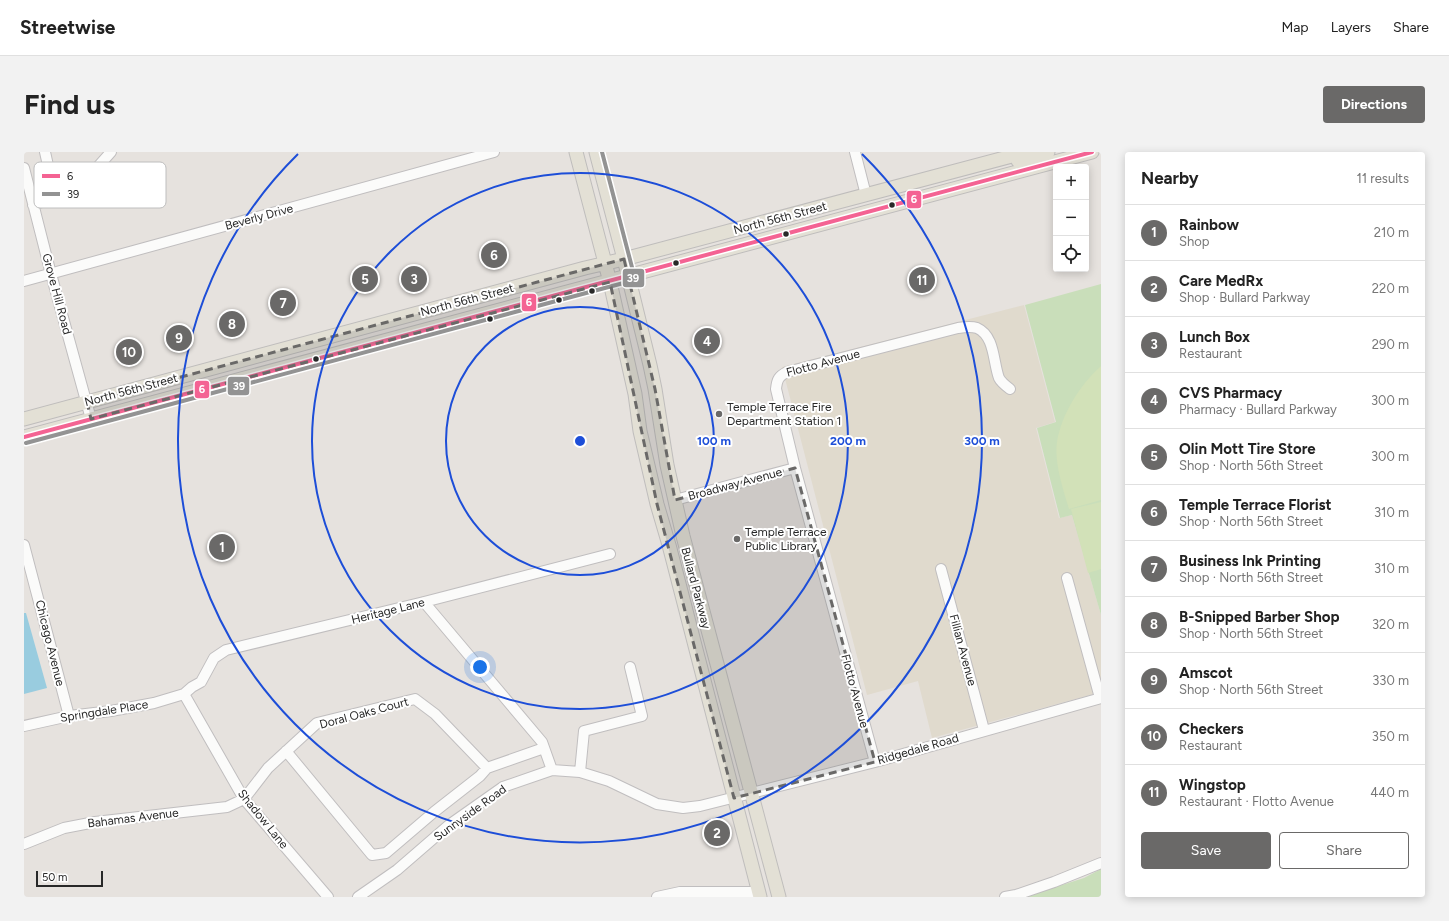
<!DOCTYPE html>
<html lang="en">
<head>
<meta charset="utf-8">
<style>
  body { margin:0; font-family:Figtree,sans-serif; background:#f2f2f2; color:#222 }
  .controls { position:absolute; right:12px; top:12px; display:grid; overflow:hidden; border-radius:4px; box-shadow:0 2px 10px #0003 }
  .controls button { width:36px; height:36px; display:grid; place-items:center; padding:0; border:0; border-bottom:1px solid #e0e0e0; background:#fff; color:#222; font:20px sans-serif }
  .scale { position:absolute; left:12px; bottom:10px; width:67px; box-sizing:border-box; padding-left:4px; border:2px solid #282828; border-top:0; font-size:11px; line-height:14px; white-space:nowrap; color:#282828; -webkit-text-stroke:3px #fff; paint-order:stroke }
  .you { position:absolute; left:456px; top:515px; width:14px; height:14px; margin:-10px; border:3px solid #fff; border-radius:50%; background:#1a73e8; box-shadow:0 0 0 6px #1a73e833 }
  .badge { display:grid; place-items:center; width:26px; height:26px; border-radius:50%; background:#6a6968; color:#fff; font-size:13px; font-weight:700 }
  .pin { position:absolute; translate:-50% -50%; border:2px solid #fff; box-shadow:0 1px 4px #0006 }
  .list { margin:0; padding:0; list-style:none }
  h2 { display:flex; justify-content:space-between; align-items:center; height:52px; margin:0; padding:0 16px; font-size:17px }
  h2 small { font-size:13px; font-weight:400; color:#767676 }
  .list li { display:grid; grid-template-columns:26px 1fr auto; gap:12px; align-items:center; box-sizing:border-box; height:56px; padding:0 16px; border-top:1px solid #e0e0e0 }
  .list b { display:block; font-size:15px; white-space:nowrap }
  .list p { margin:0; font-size:13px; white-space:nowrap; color:#767676 }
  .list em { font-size:13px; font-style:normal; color:#767676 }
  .actions { display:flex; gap:8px; padding:12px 16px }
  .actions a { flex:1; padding:9px 0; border:1px solid #6a6968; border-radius:4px; text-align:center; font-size:14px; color:#6a6968 }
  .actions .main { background:#6a6968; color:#fff }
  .icon { flex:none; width:22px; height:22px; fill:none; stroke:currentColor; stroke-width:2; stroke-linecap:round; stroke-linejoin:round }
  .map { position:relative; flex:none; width:1077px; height:745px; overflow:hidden; border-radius:4px }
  header { display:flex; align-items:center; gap:24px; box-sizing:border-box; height:56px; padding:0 20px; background:#fff; border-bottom:1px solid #e0e0e0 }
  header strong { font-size:19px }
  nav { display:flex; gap:22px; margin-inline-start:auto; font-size:14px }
  .intro { display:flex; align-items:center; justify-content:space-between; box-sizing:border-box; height:96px; padding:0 24px }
  h1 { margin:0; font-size:28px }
  .button { padding:10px 18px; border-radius:4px; background:#6a6968; color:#fff; font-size:14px; font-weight:700 }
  main { display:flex; gap:24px; padding:0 24px }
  aside { flex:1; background:#fff; border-radius:4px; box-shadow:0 2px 10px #0003 }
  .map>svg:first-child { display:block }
  .education { fill:#e0dacd }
  .green { fill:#c9deba }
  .pitch { fill:#d2e1b8 }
  .water { fill:#99ccdf }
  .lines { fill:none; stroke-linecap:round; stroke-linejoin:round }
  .minor-casing { stroke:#c0bebf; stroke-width:12 }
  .major-casing { stroke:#bfbdbc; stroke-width:15 }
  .minor { stroke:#fbfbfa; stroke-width:10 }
  .major { stroke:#e3e0d5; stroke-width:13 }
  .bus-1-casing { stroke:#fff; stroke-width:7 }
  .bus-2-casing { stroke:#fff; stroke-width:7 }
  .bus-1 { stroke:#f46393; stroke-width:4 }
  .bus-2 { stroke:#939393; stroke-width:4 }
  .marked { fill:#6a6968; fill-opacity:0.2; stroke:#6a6968; stroke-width:3; stroke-dasharray:8 5; stroke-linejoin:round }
  .ring { fill:none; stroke:#1d4ed8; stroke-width:2 }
  .bus-dot { fill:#282828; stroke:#fff; stroke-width:1.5 }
  .poi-dot { fill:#6a6968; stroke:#fff; stroke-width:1.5 }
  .labels { text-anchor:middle; stroke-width:4; stroke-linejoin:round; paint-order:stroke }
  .street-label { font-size:12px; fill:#282828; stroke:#fff }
  .poi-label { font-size:12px; fill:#282828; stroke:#fff; text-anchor:start }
  .key { fill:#fff; stroke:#bebebe; stroke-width:1 }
  .key-label { font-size:11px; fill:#282828 }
  .centre { fill:#1d4ed8; stroke:#fff; stroke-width:2 }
  .ring-label { font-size:12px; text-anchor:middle; font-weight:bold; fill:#1d4ed8; stroke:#fff; stroke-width:4; stroke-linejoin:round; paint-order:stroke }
  .line-badge { stroke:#fff; stroke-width:1.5 }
  .badge-label { font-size:11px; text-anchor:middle; font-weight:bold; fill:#fff }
</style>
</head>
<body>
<header>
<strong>Streetwise</strong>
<nav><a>Map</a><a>Layers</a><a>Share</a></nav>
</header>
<div class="intro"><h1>Find us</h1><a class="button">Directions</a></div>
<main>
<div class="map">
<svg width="1077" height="745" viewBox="0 0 1077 745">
  <rect width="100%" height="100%" fill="#e6e2de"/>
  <path class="education" d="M1000,153L1031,270L1012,276L1035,366L1048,363L1077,463V540L908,586L894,529L843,543L758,215Z"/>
  <path class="green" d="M1077,132V463L1048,363L1036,366L1013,276L1032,270L1001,153Z
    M1077,717V745H1000L1060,726Z"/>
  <path class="pitch" d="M1077,214V348L1045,357C1039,337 1030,311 1033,290C1038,261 1056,233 1077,214Z
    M1077,350V417L1064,421L1047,357Z"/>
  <path class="water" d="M0,461H2L23,536L0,542Z"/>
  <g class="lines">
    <defs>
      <path id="minor" d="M21,0L31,45
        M831,0L842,43
        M0,16L27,122L67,267
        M9,53L54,37L87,0
        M0,129L470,0
        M651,348L771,316
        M0,393L45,564
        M917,417L960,578
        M1043,426L1076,546
        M400,450L518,590L528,618
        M160,542L220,647L304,745
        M0,574L45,564L87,559L130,551L160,542L168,535L177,530L190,506L202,498L400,450L586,402
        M262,599L348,703L362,701L410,660L456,624L463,616L520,596
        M851,610L771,316L752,237C753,227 755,224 763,220L934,176C940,175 947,174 953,176C971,184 969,210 975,226C977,230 982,234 986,237
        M556,620L560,579L618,564L606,515
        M0,692L40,676L71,670L203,655L220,647L244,616L293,571L391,547L411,562L463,616
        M334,745L373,718L425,673L479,635L528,618L556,620L585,629L633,652L659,656L676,654L851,610L1077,546
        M633,745L656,740H735
        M981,745L992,743L1030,730L1077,711"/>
      <path id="major" d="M552,0L586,130L611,242L616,279L633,352L645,393L736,745
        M572,0L600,107L626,213L631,237L643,313L659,384L755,745
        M994,9L1024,0
        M0,267L561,116L600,107L1003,0
        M0,285L1068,0"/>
    </defs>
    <use href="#minor" class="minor-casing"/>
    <use href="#major" class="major-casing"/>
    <use href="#minor" class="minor"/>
    <use href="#major" class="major"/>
    <defs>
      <path id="bus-1" d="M0,285L1068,0"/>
      <path id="bus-2" d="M2,291L607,129L609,127L610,123L578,0"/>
    </defs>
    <use href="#bus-1" class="bus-1-casing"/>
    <use href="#bus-2" class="bus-2-casing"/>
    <use href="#bus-1" class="bus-1"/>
    <use href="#bus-2" class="bus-2"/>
  </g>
  <path class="marked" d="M600,107L631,237L651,348L771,316L851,610L710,646L633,352L586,130L67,267L63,250Z"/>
  <g class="ring">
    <circle cx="556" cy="289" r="134"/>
    <circle cx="556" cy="289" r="268"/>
    <path d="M838 2A402 402 0 1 1 274 2"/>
  </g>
  <g class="bus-dot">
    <circle cx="868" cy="53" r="3.5"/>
    <circle cx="762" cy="82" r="3.5"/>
    <circle cx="652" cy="111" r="3.5"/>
    <circle cx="568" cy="139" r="3.5"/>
    <circle cx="535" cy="148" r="3.5"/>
    <circle cx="466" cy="167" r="3.5"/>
    <circle cx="292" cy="207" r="3.5"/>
  </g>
  <g class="poi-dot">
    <circle cx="695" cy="262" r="4"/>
    <circle cx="713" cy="387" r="4"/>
  </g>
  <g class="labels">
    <g class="street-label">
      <text transform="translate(235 65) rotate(-15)" y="4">Beverly Drive</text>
      <text transform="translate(756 66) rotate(-15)" y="4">North 56th Street</text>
      <text transform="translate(33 142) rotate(75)" y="4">Grove Hill Road</text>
      <text transform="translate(443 148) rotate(-15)" y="4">North 56th Street</text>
      <text transform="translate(799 211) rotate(-15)" y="4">Flotto Avenue</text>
      <text transform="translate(107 238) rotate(-15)" y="4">North 56th Street</text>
      <text transform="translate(711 332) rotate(-15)" y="4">Broadway Avenue</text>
      <text transform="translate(672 436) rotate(75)" y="4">Bullard Parkway</text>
      <text transform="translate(364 459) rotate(-14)" y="4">Heritage Lane</text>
      <text transform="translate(26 491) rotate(76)" y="4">Chicago Avenue</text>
      <text transform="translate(939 498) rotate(75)" y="4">Fillian Avenue</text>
      <text transform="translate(831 539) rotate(75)" y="4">Flotto Avenue</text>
      <text transform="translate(80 559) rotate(-9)" y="4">Springdale Place</text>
      <text transform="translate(340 561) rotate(-15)" y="4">Doral Oaks Court</text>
      <text transform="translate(894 597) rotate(-16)" y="4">Ridgedale Road</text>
      <text transform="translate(446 661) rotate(-36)" y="4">Sunnyside Road</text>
      <text transform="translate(109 666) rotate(-7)" y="4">Bahamas Avenue</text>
      <text transform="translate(239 667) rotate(51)" y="4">Shadow Lane</text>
    </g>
    <g class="poi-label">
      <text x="703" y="259">Temple Terrace Fire<tspan x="703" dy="14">Department Station 1</tspan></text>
      <text x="721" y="384">Temple Terrace<tspan x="721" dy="14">Public Library</tspan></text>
    </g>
  </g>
  <rect x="10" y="10" width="132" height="46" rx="6" class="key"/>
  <rect x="18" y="22" width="18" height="4" fill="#f46393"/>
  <rect x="18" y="40" width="18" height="4" fill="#939393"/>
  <g class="key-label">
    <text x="43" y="28">6</text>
    <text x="43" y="46">39</text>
  </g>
  <circle cx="556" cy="289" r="6" class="centre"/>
  <g class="ring-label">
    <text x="690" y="293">100 m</text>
    <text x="824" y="293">200 m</text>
    <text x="958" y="293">300 m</text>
  </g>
  <g class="line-badge">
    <rect x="882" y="38" width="16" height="19" rx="4" fill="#f46393"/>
    <rect x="598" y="116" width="23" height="20" rx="4" fill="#939393"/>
    <rect x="497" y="141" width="16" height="19" rx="4" fill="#f46393"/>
    <rect x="203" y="224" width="23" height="20" rx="4" fill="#939393"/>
    <rect x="170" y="228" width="16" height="19" rx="4" fill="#f46393"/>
  </g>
  <g class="badge-label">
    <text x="890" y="51">6</text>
    <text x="609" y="130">39</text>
    <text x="505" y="154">6</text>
    <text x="215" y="238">39</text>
    <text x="178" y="241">6</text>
  </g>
</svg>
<div class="controls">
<button>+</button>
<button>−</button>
<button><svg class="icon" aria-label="locate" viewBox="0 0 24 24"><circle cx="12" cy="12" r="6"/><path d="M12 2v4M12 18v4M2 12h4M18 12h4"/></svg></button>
</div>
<div class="scale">50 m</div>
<div class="you"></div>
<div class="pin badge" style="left:198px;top:395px">1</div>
<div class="pin badge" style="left:693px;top:681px">2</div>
<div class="pin badge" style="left:390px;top:127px">3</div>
<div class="pin badge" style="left:683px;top:189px">4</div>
<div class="pin badge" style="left:341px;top:127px">5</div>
<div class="pin badge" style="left:470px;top:103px">6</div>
<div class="pin badge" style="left:259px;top:151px">7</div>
<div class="pin badge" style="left:208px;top:172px">8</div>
<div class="pin badge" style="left:155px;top:186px">9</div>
<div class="pin badge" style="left:105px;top:200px">10</div>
<div class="pin badge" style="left:898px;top:128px">11</div>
</div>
<aside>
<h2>Nearby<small>11 results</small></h2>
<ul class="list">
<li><span class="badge">1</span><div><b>Rainbow</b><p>Shop</p></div><em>210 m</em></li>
<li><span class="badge">2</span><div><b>Care MedRx</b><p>Shop · Bullard Parkway</p></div><em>220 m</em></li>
<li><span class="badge">3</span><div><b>Lunch Box</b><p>Restaurant</p></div><em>290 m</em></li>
<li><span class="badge">4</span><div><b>CVS Pharmacy</b><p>Pharmacy · Bullard Parkway</p></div><em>300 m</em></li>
<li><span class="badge">5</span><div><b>Olin Mott Tire Store</b><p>Shop · North 56th Street</p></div><em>300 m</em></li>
<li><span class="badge">6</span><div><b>Temple Terrace Florist</b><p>Shop · North 56th Street</p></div><em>310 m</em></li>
<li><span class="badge">7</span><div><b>Business Ink Printing</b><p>Shop · North 56th Street</p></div><em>310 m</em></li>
<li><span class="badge">8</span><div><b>B-Snipped Barber Shop</b><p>Shop · North 56th Street</p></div><em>320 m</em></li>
<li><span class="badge">9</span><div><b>Amscot</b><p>Shop · North 56th Street</p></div><em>330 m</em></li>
<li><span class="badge">10</span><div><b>Checkers</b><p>Restaurant</p></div><em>350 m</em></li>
<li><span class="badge">11</span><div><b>Wingstop</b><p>Restaurant · Flotto Avenue</p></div><em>440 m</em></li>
</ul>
<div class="actions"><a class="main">Save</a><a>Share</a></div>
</aside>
</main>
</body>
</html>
